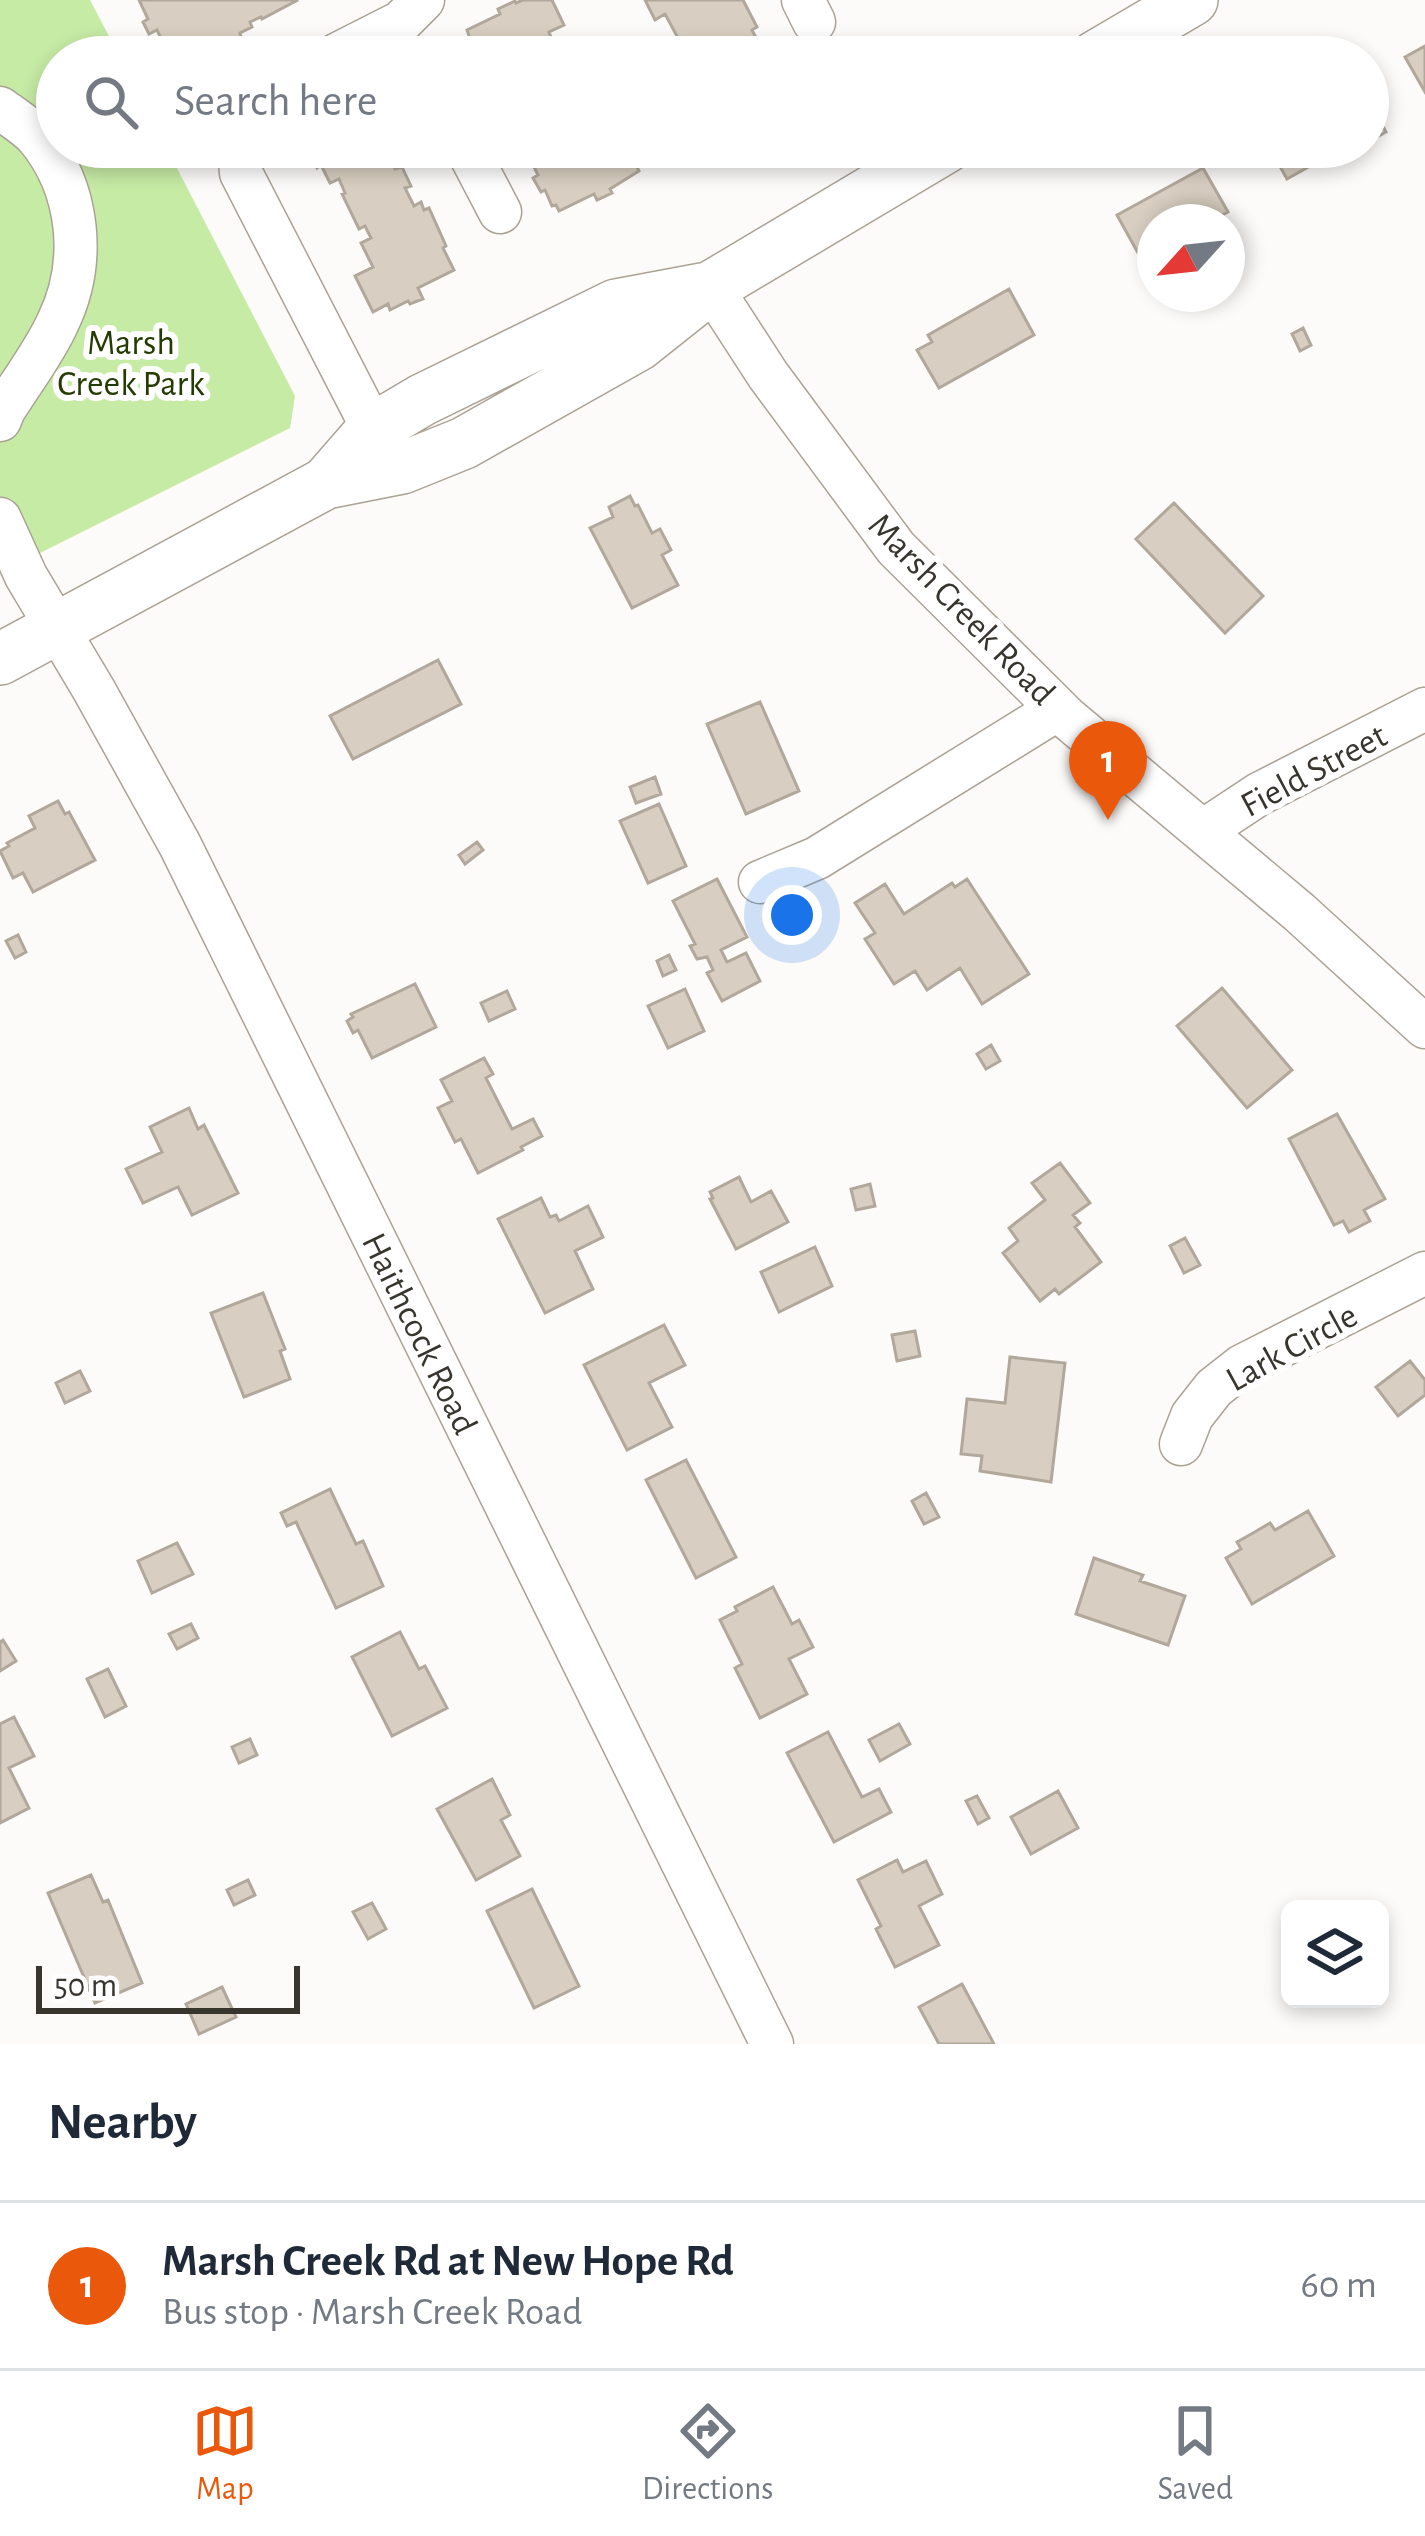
<!DOCTYPE html>
<html lang="en">
<head>
<meta charset="utf-8">
<style>
  body { margin:0; font-family:"Alegreya Sans",sans-serif; background:#f6f6f7; color:#1f2937 }
  .controls { position:absolute; right:36px; bottom:36px; display:grid; overflow:hidden; border-radius:18px; box-shadow:0 6px 18px #0003 }
  .controls button { width:108px; height:108px; display:grid; place-items:center; padding:0; border:0; border-bottom:3px solid #e0e1e3; background:#fff; color:#1f2937; font:60px sans-serif }
  .compass { position:absolute; left:1137px; top:204px; width:108px; height:108px; border-radius:50%; background:#fff; box-shadow:0 6px 18px #0003; rotate:243deg }
  .scale { position:absolute; left:36px; bottom:30px; width:264px; box-sizing:border-box; padding-left:12px; border:6px solid #38352f; border-top:0; font-size:33px; line-height:42px; white-space:nowrap; color:#38352f; -webkit-text-stroke:9px #fff; paint-order:stroke }
  .you { position:absolute; left:792px; top:915px; width:42px; height:42px; margin:-30px; border:9px solid #fff; border-radius:50%; background:#1a73e8; box-shadow:0 0 0 18px #1a73e833 }
  .badge { display:grid; place-items:center; width:78px; height:78px; border-radius:50%; background:#ea580c; color:#fff; font-size:39px; font-weight:700 }
  .pin { position:absolute; translate:-50% -99px; filter:drop-shadow(0 3px 6px #0008) }
  .pin::after { content:''; position:absolute; top:63px; width:42px; height:36px; background:inherit; clip-path:polygon(0 0,100% 0,50% 100%) }
  .list { margin:0; padding:0; list-style:none }
  h2 { display:flex; justify-content:space-between; align-items:center; height:156px; margin:0; padding:0 48px; font-size:51px }
  h2 small { font-size:39px; font-weight:400; color:#747a83 }
  .list li { display:grid; grid-template-columns:78px 1fr auto; gap:36px; align-items:center; box-sizing:border-box; height:168px; padding:0 48px; border-top:3px solid #e0e1e3 }
  .list b { display:block; font-size:45px; white-space:nowrap }
  .list p { margin:0; font-size:39px; white-space:nowrap; color:#747a83 }
  .list em { font-size:39px; font-style:normal; color:#747a83 }
  .icon { flex:none; width:66px; height:66px; fill:none; stroke:currentColor; stroke-width:2; stroke-linecap:round; stroke-linejoin:round }
  .map { position:relative; flex:none; width:1425px; height:2044px; overflow:hidden }
  .search { position:absolute; background:#fff; box-shadow:0 6px 18px #0003; left:36px; right:36px; top:36px; height:132px; display:flex; align-items:center; gap:30px; box-sizing:border-box; padding:0 42px; border-radius:66px; color:#747a83; font-size:45px }
  .sheet { height:324px; background:#fff }
  nav { display:flex; justify-content:space-around; align-items:center; box-sizing:border-box; height:168px; border-top:3px solid #e0e1e3; background:#fff; font-size:33px; color:#747a83 }
  nav a { display:grid; justify-items:center; gap:6px }
  nav .on { color:#ea580c }
  .map>svg:first-child { display:block }
  .green { fill:#c6eba5 }
  .building { fill:#d8cec1; stroke:#b1a89b; stroke-width:3 }
  .lines { fill:none; stroke-linecap:round; stroke-linejoin:round }
  .minor-casing { stroke:#aba295; stroke-width:45 }
  .major-casing { stroke:#aba295; stroke-width:54 }
  .minor { stroke:#fff; stroke-width:42 }
  .major { stroke:#fff; stroke-width:51 }
  .labels { text-anchor:middle; stroke-width:12; stroke-linejoin:round; paint-order:stroke }
  .park-label { font-size:36px; fill:#243b03; stroke:#fff }
  .street-label { font-size:36px; fill:#38352f; stroke:#fff }
</style>
</head>
<body>
<div class="map">
<svg width="1425" height="2044" viewBox="0 0 1425 2044">
  <rect width="100%" height="100%" fill="#fdfbf9"/>
  <path class="green" d="M0,0H90L120,57H57V147H166L295,396L290,428L0,573Z"/>
  <path class="building" d="M139,0H298L262,19L261,17L250,22L252,27L240,33L241,37L200,57L198,54L192,57H170L157,30L149,34L143,22L148,19Z
    M523,0H552L564,25L549,32L558,57H472L471,55L475,53L467,30L500,14L498,9L515,1L516,3Z
    M645,0H743L757,27L752,30L761,47L757,49L760,53L752,57H670L684,49L665,14L655,20Z
    M1425,46V92L1405,57Z
    M1368,100L1386,132L1368,142Z
    M289,147H395L396,150L393,151L396,158L390,160L395,169L402,167L411,186L405,188L414,206L421,202L424,210L429,208L446,246L443,248L454,270L418,288L423,299L410,304L408,301L390,310L388,304L373,312L355,276L373,267L361,243L371,238L365,226L359,229L342,194L345,193L339,179L330,183L321,165L317,168L313,159L299,166Z
    M530,147H627L639,171L610,189L612,193L597,200L594,194L559,211L556,205L552,206L545,190L541,192L533,178L538,175L526,151L531,149Z
    M1269,147H1344L1287,179Z
    M1203,168L1228,212L1209,222H1155V256L1143,262L1117,215Z
    M1009,289L1034,335L939,388L917,350L932,342L928,335Z
    M1303,328L1311,345L1300,351L1292,334Z
    M630,496L635,506L638,505L652,533L660,529L671,550L662,555L678,585L632,608L590,528L613,517L609,507Z
    M1174,503L1263,596L1225,633L1136,539Z
    M438,660L461,704L353,759L330,716Z
    M760,702L799,791L746,814L707,724Z
    M655,777L661,794L636,803L630,787Z
    M58,801L65,814L69,812L95,860L33,892L23,873L13,878L0,851L9,846L7,843L35,828L29,816Z
    M659,804L686,866L648,883L620,821Z
    M477,842L483,850L465,864L459,855Z
    M717,879L747,937L721,950L727,962L746,953L760,981L722,1001L707,973L713,970L707,957L697,959L690,946L695,944L673,901Z
    M967,879L1029,974L982,1004L960,968L927,990L915,971L894,984L865,939L875,933L855,903L885,884L904,914L952,883L955,887Z
    M18,935L26,952L15,958L6,941Z
    M669,955L676,970L663,976L657,961Z
    M415,984L436,1027L372,1058L358,1030L353,1033L347,1021L353,1017L351,1014Z
    M1222,988L1292,1070L1247,1108L1177,1026Z
    M685,989L704,1031L668,1048L648,1006Z
    M507,991L515,1009L489,1021L481,1003Z
    M991,1045L1000,1061L986,1069L977,1054Z
    M484,1058L493,1074L486,1078L512,1129L533,1119L542,1136L521,1147L523,1150L478,1173L461,1139L455,1142L438,1108L452,1101L441,1080Z
    M189,1108L198,1129L204,1125L238,1193L192,1215L178,1187L143,1203L126,1169L162,1152L150,1127Z
    M1337,1114L1385,1199L1364,1210L1370,1221L1349,1232L1343,1221L1334,1225L1289,1139Z
    M1060,1163L1090,1203L1073,1215L1080,1223L1075,1227L1101,1262L1059,1294L1055,1289L1040,1301L1003,1253L1018,1241L1009,1228L1045,1200L1032,1183Z
    M739,1177L751,1202L771,1191L788,1222L736,1249L710,1199L713,1198L710,1192Z
    M870,1184L875,1206L856,1210L851,1189Z
    M541,1198L550,1217L556,1215L559,1221L588,1206L603,1237L575,1251L593,1289L545,1313L498,1219Z
    M1185,1238L1200,1265L1184,1273L1170,1246Z
    M815,1247L832,1286L779,1312L761,1272Z
    M263,1293L285,1349L280,1351L290,1379L244,1397L211,1313Z
    M664,1325L685,1365L649,1383L672,1427L627,1450L584,1365Z
    M915,1331L920,1356L897,1361L892,1335Z
    M1010,1357L1065,1363L1051,1482L980,1471L982,1456L961,1454L967,1399L1005,1403Z
    M1410,1361L1425,1380V1395L1398,1416L1376,1387Z
    M80,1371L90,1391L65,1403L56,1383Z
    M686,1460L736,1557L696,1578L646,1480Z
    M330,1489L356,1544L363,1541L383,1586L336,1608L296,1522L287,1526L281,1513Z
    M926,1493L939,1517L924,1524L912,1501Z
    M1308,1511L1334,1556L1252,1604L1226,1558L1241,1549L1237,1542L1253,1533L1270,1523L1275,1530Z
    M177,1543L193,1574L152,1593L138,1561Z
    M1094,1558L1143,1575L1140,1581L1185,1596L1168,1645L1076,1614Z
    M773,1587L792,1624L799,1620L813,1647L789,1659L807,1694L760,1718L735,1668L742,1664L720,1620L737,1611L735,1607Z
    M191,1624L198,1638L177,1649L169,1634Z
    M400,1632L419,1669L425,1666L447,1708L392,1736L352,1657Z
    M3,1640L16,1661L0,1671V1642Z
    M108,1669L126,1706L105,1717L87,1679Z
    M14,1717L34,1756L9,1768L29,1808L0,1823V1724Z
    M899,1724L910,1744L880,1761L869,1740Z
    M828,1732L862,1797L879,1789L891,1812L834,1842L787,1753Z
    M250,1739L257,1755L239,1763L232,1747Z
    M492,1779L510,1815L501,1820L520,1856L476,1880L437,1809Z
    M1058,1791L1078,1828L1031,1854L1011,1817Z
    M977,1796L989,1818L978,1824L966,1801Z
    M897,1860L903,1872L926,1861L942,1894L919,1906L939,1945L895,1967L876,1929L881,1926L858,1880Z
    M91,1875L103,1902L108,1900L142,1983L95,2003L48,1893Z
    M248,1880L255,1895L234,1905L227,1890Z
    M532,1889L579,1986L534,2008L487,1911Z
    M372,1903L386,1929L368,1939L353,1912Z
    M962,1984L994,2044H939L919,2007Z
    M222,1987L236,2017L199,2034L186,2004Z"/>
  <g class="lines">
    <defs>
      <path id="minor" d="M803,0L814,22
        M332,57L401,22L423,0
        M0,108C12,117 27,126 37,137C80,189 87,262 58,322C44,353 22,381 4,410L0,420
        M239,147L241,173L373,429
        M466,147L500,212
        M711,287L768,375L896,548L1066,717L1299,912L1425,1027
        M0,519L26,576L94,690L180,845L772,2044
        M1203,831L1259,794L1425,709
        M760,882L817,858L1058,709
        M1181,1444L1192,1416L1214,1388L1242,1366L1425,1273"/>
      <path id="major" d="M1095,57L1192,0
        M326,483L373,429L422,400L616,305L707,288
        M0,659L326,483L402,468L464,443L638,345L711,287L946,147"/>
    </defs>
    <use href="#minor" class="minor-casing"/>
    <use href="#major" class="major-casing"/>
    <use href="#minor" class="minor"/>
    <use href="#major" class="major"/>
  </g>
  <g class="labels">
    <g class="park-label">
      <text x="131" y="354">Marsh<tspan x="131" dy="41">Creek Park</tspan></text>
    </g>
    <g class="street-label">
      <text transform="translate(963 608) rotate(46)" y="13">Marsh Creek Road</text>
      <text transform="translate(1313 769) rotate(-28)" y="13">Field Street</text>
      <text transform="translate(421 1333) rotate(64)" y="13">Haithcock Road</text>
      <text transform="translate(1291 1346) rotate(-29)" y="13">Lark Circle</text>
    </g>
  </g>
</svg>
<div class="controls">
<button><svg class="icon" aria-label="layers" viewBox="0 0 24 24"><path d="M12 4l9 5-9 5-9-5zM3 14l9 5 9-5"/></svg></button>
</div>
<svg class="compass" viewBox="-18 -18 36 36"><path d="M0-13l5 13h-10z" fill="#e53935"/><path d="M0 13l5-13h-10z" fill="#747a83"/></svg>
<div class="scale">50 m</div>
<div class="you"></div>
<div class="pin badge" style="left:1108px;top:820px">1</div>
<div class="search"><svg class="icon" aria-label="search" viewBox="0 0 24 24"><circle cx="10" cy="10" r="6"/><path d="M15 15l6 6"/></svg>Search here</div>
</div>
<section class="sheet">
<h2>Nearby<small></small></h2>
<ul class="list">
<li><span class="badge">1</span><div><b>Marsh Creek Rd at New Hope Rd</b><p>Bus stop · Marsh Creek Road</p></div><em>60 m</em></li>
</ul>
</section>
<nav>
<a class="on"><svg class="icon" aria-label="map" viewBox="0 0 24 24"><path d="M3 6l6-2 6 2 6-2v14l-6 2-6-2-6 2zM9 4v14M15 6v14"/></svg>Map</a>
<a><svg class="icon" aria-label="directions" viewBox="0 0 24 24"><path d="M12 3l9 9-9 9-9-9zM9 14v-3h6M13 9l2 2-2 2"/></svg>Directions</a>
<a><svg class="icon" aria-label="saved" viewBox="0 0 24 24"><path d="M7 4h10v16l-5-4-5 4z"/></svg>Saved</a>
</nav>
</body>
</html>
